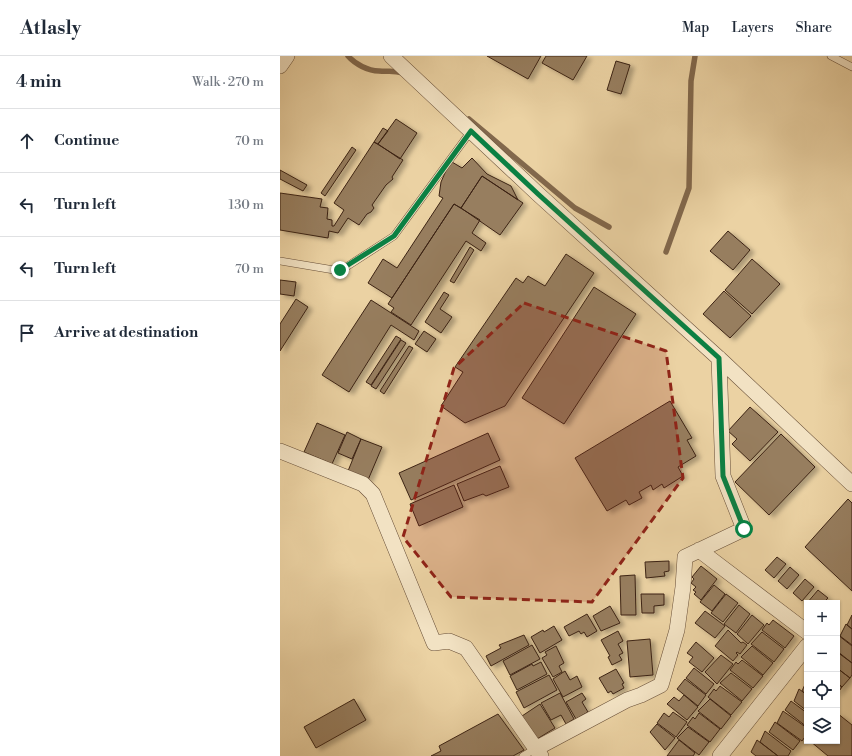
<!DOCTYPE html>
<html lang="en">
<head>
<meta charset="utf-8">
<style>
  body { margin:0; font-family:"Libre Bodoni",serif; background:#f2f2f3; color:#1f2937 }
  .controls { position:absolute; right:12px; bottom:12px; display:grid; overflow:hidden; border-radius:0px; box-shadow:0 1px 3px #0004 }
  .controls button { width:36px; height:36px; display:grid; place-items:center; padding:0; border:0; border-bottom:1px solid #e0e1e3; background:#fff; color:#1f2937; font:20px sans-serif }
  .stop { position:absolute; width:12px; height:12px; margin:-9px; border:3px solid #0b8043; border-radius:50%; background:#fff }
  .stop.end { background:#0b8043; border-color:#fff; box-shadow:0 1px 4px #0008 }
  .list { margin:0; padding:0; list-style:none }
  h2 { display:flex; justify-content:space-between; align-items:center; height:52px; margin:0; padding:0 16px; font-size:17px }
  h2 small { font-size:13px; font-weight:400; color:#747a83 }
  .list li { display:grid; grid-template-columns:26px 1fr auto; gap:12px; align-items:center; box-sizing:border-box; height:64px; padding:0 16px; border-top:1px solid #e0e1e3 }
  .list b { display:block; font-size:15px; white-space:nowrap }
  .list em { font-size:13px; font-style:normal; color:#747a83 }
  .icon { flex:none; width:22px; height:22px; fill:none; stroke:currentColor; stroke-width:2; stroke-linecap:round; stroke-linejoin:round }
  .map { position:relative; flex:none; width:572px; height:700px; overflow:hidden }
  header { display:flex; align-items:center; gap:24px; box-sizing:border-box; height:56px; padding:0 20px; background:#fff; border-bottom:1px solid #e0e1e3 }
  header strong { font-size:19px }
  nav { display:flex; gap:22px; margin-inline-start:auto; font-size:14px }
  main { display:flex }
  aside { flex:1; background:#fff }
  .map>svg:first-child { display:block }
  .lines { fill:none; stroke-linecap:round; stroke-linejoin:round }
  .stream { stroke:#82684c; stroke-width:5.5 }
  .building { fill:#977e5e; stroke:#3c2314; filter:url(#shadow) }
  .lane-casing { stroke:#684f38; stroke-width:8 }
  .street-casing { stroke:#684f38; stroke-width:16 }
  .lane { stroke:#f2e2c3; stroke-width:7 }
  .street { stroke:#f2e2c3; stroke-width:15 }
  .route { stroke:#0b8043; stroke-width:5 }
  .marked { fill:#8f2418; fill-opacity:0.2; stroke:#8f2418; stroke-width:3; stroke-dasharray:8 5; stroke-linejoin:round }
</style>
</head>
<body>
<header>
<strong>Atlasly</strong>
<nav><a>Map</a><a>Layers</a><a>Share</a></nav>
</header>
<main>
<aside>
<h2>4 min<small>Walk · 270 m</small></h2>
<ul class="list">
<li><svg class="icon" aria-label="ahead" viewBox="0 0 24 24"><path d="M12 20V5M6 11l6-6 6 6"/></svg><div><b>Continue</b></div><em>70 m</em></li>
<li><svg class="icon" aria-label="left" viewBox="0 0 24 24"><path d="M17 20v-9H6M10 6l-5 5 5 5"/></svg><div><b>Turn left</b></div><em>130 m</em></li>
<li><svg class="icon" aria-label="left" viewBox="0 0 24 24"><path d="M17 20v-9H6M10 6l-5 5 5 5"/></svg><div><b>Turn left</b></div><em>70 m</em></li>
<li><svg class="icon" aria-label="arrive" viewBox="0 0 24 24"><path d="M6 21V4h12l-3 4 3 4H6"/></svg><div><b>Arrive at destination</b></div></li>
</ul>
</aside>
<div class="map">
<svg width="572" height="700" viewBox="0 0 572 700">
  <defs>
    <filter id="shadow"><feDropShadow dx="4.5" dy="2.5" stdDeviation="2" flood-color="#0004"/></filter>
  </defs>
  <rect width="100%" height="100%" fill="#ebd2a3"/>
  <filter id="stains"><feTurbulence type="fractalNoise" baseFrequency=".005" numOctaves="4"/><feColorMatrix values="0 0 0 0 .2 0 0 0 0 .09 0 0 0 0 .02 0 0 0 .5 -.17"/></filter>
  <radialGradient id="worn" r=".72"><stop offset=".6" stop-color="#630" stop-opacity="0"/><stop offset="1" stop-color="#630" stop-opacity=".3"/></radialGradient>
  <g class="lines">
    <path class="stream" d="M68,0C75,8 88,15 99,15C108,16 114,14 122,17
      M189,63L295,152L329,171
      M386,196L409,132L411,25L415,0"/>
  </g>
  <path class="building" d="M207,0H261L248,23Z
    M266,0H307L293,24L262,7Z
    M336,5L350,9L341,38L327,34Z
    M116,63L137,77L120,103L98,88Z
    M103,72L108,75L98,88L94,86Z
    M94,86L123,104L112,121L113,123L106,129L92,149L94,152L91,156L87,158L79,169L68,162L58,177L49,175L48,182L0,174V137L42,143L40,151L48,152L47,163L52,164V170H54L64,154L54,147Z
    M72,91L76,94L45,140L41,137Z
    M192,102L207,118L231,130L238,144L202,120L181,152L174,148L112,242L88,227L103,203L117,212L163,142L159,140L161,126L168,110L172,106L182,112Z
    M0,114L27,129L23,135L0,123Z
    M202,120L243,147L220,179L181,152Z
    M174,148L200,164L192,177L206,187L201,195L186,185L131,269L111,256L114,252L108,248Z
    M448,175L470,194L453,214L430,195Z
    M190,191L194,194L174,227L170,225Z
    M286,198L314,217L225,350L185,367L161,350L183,316L175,311L236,222L243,227L248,220L265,230Z
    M472,203L500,228L472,258L445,234Z
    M0,224L16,226L14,240L0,238Z
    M314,231L356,258L284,368L242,342Z
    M444,235L471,260L450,282L423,258Z
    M164,236L169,239L160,253L172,261L161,277L145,266Z
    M16,243L28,251L0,295V268Z
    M91,244L139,275L134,284L111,269L69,336L42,319Z
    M144,275L156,283L147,296L135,288Z
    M116,280L121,283L91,329L86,326Z
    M121,284L126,287L96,333L91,330Z
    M129,290L133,292L104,338L100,335Z
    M390,345L412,382L407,384L416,400L398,411L403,420L384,432L382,428L373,434L371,429L359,436L362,442L349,449L346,444L327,455L295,402Z
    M470,351L498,376L470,405L452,388L457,383L448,375Z
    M37,367L65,379L52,408L24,396Z
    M67,376L81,383L72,403L58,397Z
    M208,377L220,404L131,444L119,417Z
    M501,378L535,411L489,459L455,426Z
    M81,383L102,391L88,424L68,415Z
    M220,410L229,431L206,440L203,438L184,445L177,428Z
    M174,429L183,451L139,470L130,448Z
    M568,443L572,447V535L525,491Z
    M497,501L506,508L494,522L485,514Z
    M389,505V515L384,516L385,520L366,522L365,506Z
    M421,510L437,523L421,544L414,538L416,536L413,534L416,531L411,527L414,523L412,521Z
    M510,511L519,519L507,533L498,525Z
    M355,519L356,559H341L340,520Z
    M525,523L534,531L522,545L513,537Z
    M434,529L445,538L432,555L420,546Z
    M538,534L548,542L543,547H527Z
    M361,538H384V549L374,550V557H362Z
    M446,538L458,547L443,566L431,557Z
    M459,549L470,558L456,577L444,568Z
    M330,550L340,567L321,575L313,560Z
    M425,555L445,570L435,582L415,567Z
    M307,558L317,575L307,581L304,576L301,578L299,575L289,580L284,571Z
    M472,559L484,569L468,588L457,578Z
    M572,559V573L567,569Z
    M493,564L514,580L505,592L482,574L487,567L489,569Z
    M566,568L572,573V589L560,580Z
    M274,570L282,584L260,597L251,581L263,574L264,576Z
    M448,574L461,587L463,586L467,589L460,598L457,596L456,597L458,599L453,605L435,590Z
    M338,575L343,585L338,588L343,597L339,599L342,604L332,609L328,601L330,600L321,584Z
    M482,576L504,593L494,606L471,588Z
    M244,579L249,589L211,610L206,600L221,592L219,589Z
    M558,579L572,590V607L557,595Z
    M370,583L373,619L350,621L347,585Z
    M416,586L434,602L422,616L409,606L413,601L407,597Z
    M252,589L260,603L230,619L223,605Z
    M276,590L284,607L279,610L282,616L273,621L262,602L267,599L265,596Z
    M472,590L493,607L483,619L461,601Z
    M557,596L572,607V619L570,622L557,612Z
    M441,599L453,608L437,628L425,616Z
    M462,604L483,620L473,632L450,614L456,606L458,608Z
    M261,606L267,618L237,634L230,620L252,608L253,610Z
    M414,612L434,628L426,638L406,622Z
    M557,612L570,622L562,631L557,627Z
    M336,613L344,627L342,628L344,632L333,638L331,635L328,637L319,622Z
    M285,615L290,624L297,620L302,631L283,641L273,623Z
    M451,617L472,633L462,645L440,627Z
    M269,619L277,634L244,652L236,636Z
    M405,623L426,639L418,650L397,633Z
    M527,624V639L522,635Z
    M557,627L562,631L557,638Z
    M440,630L462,646L451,659L428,641L434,633L436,635Z
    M519,633L527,639V655L514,645Z
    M280,637L294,663L286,668L281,659L271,664L261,647Z
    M302,637L306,643L302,646L308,656L296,663L286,646Z
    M404,639L418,651L407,664L387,648L394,641L399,645Z
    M74,643L86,664L36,692L24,671Z
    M430,643L451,660L441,673L418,655Z
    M511,645L527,657V671L505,654Z
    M260,648L275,672L257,683L242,660Z
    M503,655L527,672V678L522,685L497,667Z
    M393,656L407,666L396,681L377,667L384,657L389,661Z
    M419,657L440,673L430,686L407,669L413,661L415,663Z
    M557,657L572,669V700H548L530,685H557Z
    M218,658L244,694L233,700H151L161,695L159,690Z
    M495,666L520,685L513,694L489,676Z
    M377,668L395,682L385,694L370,676Z
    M408,671L429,686L419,699L397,682Z
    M485,675L511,695L508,700H498L480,686Z
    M399,684L415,697L413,700H387Z
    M477,684L498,700H476L471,696Z"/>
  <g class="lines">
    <defs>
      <path id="lane" d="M551,0L572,11
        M0,205L60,215L114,180L191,75
        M243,700L255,693"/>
      <path id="street" d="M111,0L258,138L443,306L572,428
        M0,10L7,0
        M0,395L83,428L93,438L154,587L169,585L186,592L261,700
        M419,494L527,576
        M255,693L347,644L361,639L381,629L397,574L403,531L405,501L464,473L443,420L439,302
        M440,700L527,590"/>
    </defs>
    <use href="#lane" class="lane-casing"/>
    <use href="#street" class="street-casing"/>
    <use href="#lane" class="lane"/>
    <use href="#street" class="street"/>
  </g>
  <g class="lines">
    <path class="route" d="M60,214L114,180L191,75L258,138L439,302L443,420L464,473"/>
  </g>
  <path class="marked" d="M244,247L386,295L403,422L312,546L171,541L123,481L174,312Z"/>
  <rect width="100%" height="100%" filter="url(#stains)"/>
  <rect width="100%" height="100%" fill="url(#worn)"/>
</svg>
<div class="controls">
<button>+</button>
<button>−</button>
<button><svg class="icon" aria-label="locate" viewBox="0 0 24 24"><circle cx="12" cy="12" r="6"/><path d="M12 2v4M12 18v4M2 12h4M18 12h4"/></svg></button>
<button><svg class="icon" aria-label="layers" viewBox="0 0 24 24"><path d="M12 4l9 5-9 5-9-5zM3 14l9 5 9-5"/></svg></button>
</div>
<div class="stop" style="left:464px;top:473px"></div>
<div class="stop end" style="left:60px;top:214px"></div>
</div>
</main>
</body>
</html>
